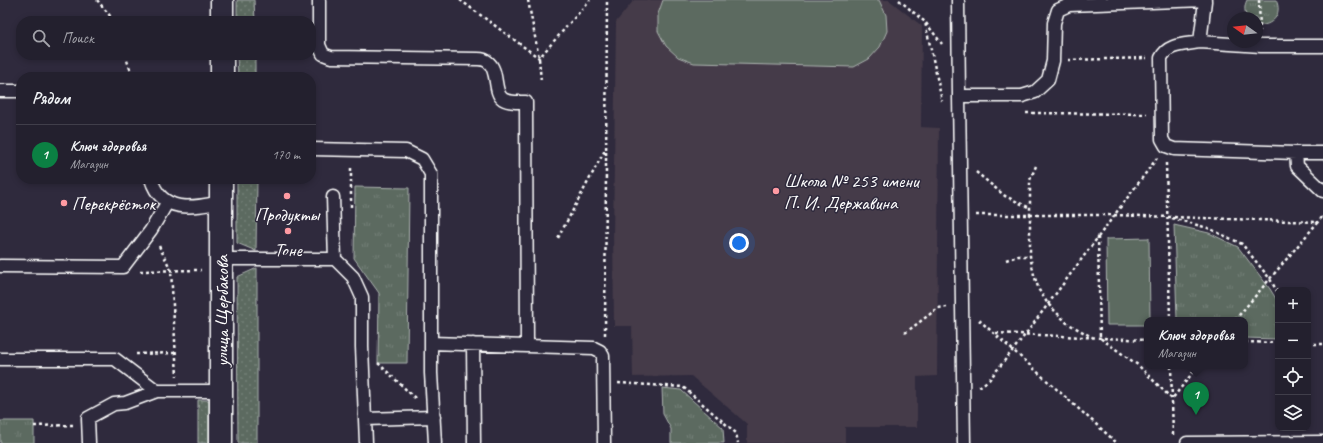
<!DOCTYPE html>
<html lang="ru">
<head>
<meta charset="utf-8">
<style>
  body { margin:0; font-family:Caveat,sans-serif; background:#2b2836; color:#f1f3f6 }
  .controls { position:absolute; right:12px; bottom:12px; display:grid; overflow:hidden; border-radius:8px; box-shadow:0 2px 6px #0003 }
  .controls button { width:36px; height:36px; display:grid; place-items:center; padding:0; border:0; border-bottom:1px solid #403e4a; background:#23202e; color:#f1f3f6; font:20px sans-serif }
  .compass { position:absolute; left:1227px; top:12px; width:36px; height:36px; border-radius:50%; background:#23202e; box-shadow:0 2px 6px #0003; rotate:285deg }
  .you { position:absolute; left:739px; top:243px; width:14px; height:14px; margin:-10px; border:3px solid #fff; border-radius:50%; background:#1a73e8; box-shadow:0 0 0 6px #1a73e833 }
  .badge { display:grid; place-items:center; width:26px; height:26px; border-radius:50%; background:#0b8043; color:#fff; font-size:13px; font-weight:700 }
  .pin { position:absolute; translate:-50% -33px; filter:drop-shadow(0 1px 2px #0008) }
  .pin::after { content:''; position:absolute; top:21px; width:14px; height:12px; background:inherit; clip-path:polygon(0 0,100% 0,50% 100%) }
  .popup { position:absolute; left:1144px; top:317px; width:104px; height:52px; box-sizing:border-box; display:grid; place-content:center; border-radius:8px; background:#23202e; filter:drop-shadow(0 1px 3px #0005); font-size:13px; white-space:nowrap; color:#a3a3aa }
  .popup b { font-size:15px; color:#f1f3f6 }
  .popup::after { content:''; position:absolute; left:50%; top:100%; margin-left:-8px; border:8px solid transparent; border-top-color:#23202e }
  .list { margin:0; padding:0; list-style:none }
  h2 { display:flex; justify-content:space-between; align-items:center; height:52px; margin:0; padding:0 16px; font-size:17px }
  h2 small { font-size:13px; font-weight:400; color:#a3a3aa }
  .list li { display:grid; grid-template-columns:26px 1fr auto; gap:12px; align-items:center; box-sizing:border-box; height:60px; padding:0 16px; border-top:1px solid #403e4a }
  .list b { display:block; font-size:15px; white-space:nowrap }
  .list p { margin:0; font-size:13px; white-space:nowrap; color:#a3a3aa }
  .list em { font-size:13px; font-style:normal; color:#a3a3aa }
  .icon { flex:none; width:22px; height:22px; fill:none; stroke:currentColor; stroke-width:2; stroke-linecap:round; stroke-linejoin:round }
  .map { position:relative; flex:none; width:1323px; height:443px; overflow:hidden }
  .search { position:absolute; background:#23202e; box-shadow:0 2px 6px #0003; left:16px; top:16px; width:300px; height:44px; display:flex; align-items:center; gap:10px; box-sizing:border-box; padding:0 14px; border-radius:16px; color:#a3a3aa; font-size:15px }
  .panel { position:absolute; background:#23202e; box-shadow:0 2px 6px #0003; left:16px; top:72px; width:300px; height:112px; border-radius:16px }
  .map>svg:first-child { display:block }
  .built { fill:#443a48 }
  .grass { fill:url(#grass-dots); stroke:#adb4b0 }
  .park { fill:url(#park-tufts); stroke:#adb4b0 }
  .pitch { fill:#5b6a60; stroke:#adb4b0 }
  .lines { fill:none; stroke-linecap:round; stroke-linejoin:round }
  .lane-casing { stroke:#fff; stroke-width:15 }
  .street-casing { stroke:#fff; stroke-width:25 }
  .path { stroke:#fff; stroke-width:2.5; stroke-dasharray:3 3; stroke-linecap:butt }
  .lane { stroke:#2f2a3d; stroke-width:12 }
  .street { stroke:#2f2a3d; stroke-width:22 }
  .poi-dot { fill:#ff9aa2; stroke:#2f2a3d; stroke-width:1.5 }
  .labels { text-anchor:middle; stroke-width:3; stroke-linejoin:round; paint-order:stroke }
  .poi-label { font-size:19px; fill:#fff; stroke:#2f2a3d; text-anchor:start }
  .street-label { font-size:19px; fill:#fff; stroke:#2f2a3d }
</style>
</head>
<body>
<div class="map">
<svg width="1323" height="443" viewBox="0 0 1323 443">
  <defs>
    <pattern id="grass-dots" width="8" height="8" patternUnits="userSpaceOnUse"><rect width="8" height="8" fill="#5b6a60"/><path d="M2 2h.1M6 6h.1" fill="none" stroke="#748078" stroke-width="1.8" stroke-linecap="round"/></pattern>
    <pattern id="park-tufts" width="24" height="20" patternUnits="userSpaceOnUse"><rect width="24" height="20" fill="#5b6a60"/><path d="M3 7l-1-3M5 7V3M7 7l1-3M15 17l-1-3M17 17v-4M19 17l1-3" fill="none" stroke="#748078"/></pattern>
  </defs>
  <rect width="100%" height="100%" fill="#2f2a3d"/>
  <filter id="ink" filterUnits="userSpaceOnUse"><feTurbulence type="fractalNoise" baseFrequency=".025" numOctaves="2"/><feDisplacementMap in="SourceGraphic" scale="8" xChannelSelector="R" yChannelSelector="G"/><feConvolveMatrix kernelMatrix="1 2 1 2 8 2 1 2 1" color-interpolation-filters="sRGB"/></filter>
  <g filter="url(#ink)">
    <path class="built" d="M634,0H889L922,26L921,127L939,128L937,376L917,377V427H845V443H747V424L691,376L633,377L632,326H614L613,232L616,22Z"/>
    <path class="grass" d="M237,0H254L255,21H237Z
      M237,55H255V77H238Z
      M237,179H257L256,251L237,243Z
      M257,268V443H238L237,277Z
      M198,400H209V443H198Z"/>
    <path class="park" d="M1247,0H1276C1283,14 1272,27 1257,25V18H1248C1244,13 1244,6 1247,0Z
      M355,187L409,188L407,363H378L379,293L354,258Z
      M1174,225L1209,233L1238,247L1270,289L1278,302V339L1245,338V320H1177Z
      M662,388L681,390L723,428L724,443H671V429L663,414Z
      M0,421H34V443H0Z"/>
    <path class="pitch" d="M663,0H879L886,15L887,31L880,47L869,59L854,67L694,63L678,57L666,46L658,31V14Z
      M1149,238L1150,320H1147V325H1107L1106,239Z"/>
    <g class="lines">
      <defs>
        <path id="lane" d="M958,0L959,96
          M1205,1L1200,42C1186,45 1168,43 1161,58L1162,139L1166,146L1174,149L1296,153H1323
          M1200,42L1261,46H1323
          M0,91H21
          M311,149L406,151L422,159L431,174V343L527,346L526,102C519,102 509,103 503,99C493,93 499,70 488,62C486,60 481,59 478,59L331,57L323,54L319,45V0
          M1296,153L1297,166L1323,191
          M151,179C162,214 192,208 221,202
          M333,197L335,259
          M221,259H335L353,277L362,297V347L366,443
          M0,266L123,267L151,230L167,203
          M431,343V373L435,443
          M473,344L474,443
          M527,346L594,348L600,351L603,356L604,443
          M0,359H115L157,391H220
          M365,419L434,417
          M89,443L88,418L114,404L125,403L157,391
          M964,443L959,96H1022L1035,92L1048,80L1053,61L1054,23L1058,10L1069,5L1205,0
          M1187,443L1323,442"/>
        <path id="street" d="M222,21V0
          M222,77V55
          M221,443V179"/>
      </defs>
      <use href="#lane" class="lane-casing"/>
      <use href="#street" class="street-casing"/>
      <path class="path" d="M97,0L111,17L112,21
        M460,0L539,58L590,0
        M528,0L539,58L541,81
        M899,0L925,22L942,101
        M1259,0L1260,31
        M926,23L942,44
        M125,55L133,77
        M1068,60L1147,58
        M1026,113L1147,114
        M1166,163L1170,320
        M1036,166L1030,180V256L1034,275L1039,290L1048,304L1067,323L1092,337
        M976,172L1005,196L1030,208
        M351,207V166
        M976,215H1113L1318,222
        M1172,218L1208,228L1242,244L1270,279L1278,293
        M1098,237L1100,338L1138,365L1172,399L1198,366
        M558,238L605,150
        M159,246L171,270L177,376
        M1006,260L1018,256H1030
        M140,271L201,270
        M979,320L1117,443
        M1235,320L1323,216
        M905,333L938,308L947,307
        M996,333L1147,340
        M605,335L607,0
        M1245,342L1278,343
        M1308,344H1323
        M136,354L175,353
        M378,363L416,399
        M1171,366L1173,435
        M618,383L683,387L736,433L738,443
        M979,387L989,380L1025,335L1157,158
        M34,426L73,425"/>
      <use href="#lane" class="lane"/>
      <use href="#street" class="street"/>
    </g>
  </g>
  <g class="poi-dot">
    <circle cx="776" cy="191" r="4"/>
    <circle cx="287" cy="196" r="4"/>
    <circle cx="64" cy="203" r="4"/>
    <circle cx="288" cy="231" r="4"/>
  </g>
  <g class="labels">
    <g class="poi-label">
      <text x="784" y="187">Школа № 253 имени<tspan x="784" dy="22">П. И. Державина</tspan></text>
      <text x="72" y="210">Перекрёсток</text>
      <text x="287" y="221" text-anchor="middle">Продукты</text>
      <text x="288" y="256" text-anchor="middle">Тоне</text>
    </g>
    <g class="street-label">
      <text transform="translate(221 311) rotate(-90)" y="7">улица Щербакова</text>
    </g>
  </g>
</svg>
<div class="controls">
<button>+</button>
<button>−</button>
<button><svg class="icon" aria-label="locate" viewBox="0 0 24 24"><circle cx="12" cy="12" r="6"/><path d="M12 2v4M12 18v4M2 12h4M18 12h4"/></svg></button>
<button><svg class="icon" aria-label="layers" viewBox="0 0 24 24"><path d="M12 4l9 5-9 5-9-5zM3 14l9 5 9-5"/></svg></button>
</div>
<svg class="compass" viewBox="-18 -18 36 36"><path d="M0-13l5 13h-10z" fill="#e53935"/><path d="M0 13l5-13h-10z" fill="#a3a3aa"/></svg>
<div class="you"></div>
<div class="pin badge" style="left:1196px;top:415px">1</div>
<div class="popup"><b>Ключ здоровья</b>Магазин</div>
<div class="search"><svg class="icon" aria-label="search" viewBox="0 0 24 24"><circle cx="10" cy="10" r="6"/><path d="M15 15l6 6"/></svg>Поиск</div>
<section class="panel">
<h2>Рядом<small></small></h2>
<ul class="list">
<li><span class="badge">1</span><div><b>Ключ здоровья</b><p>Магазин</p></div><em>170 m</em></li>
</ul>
</section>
</div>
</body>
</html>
